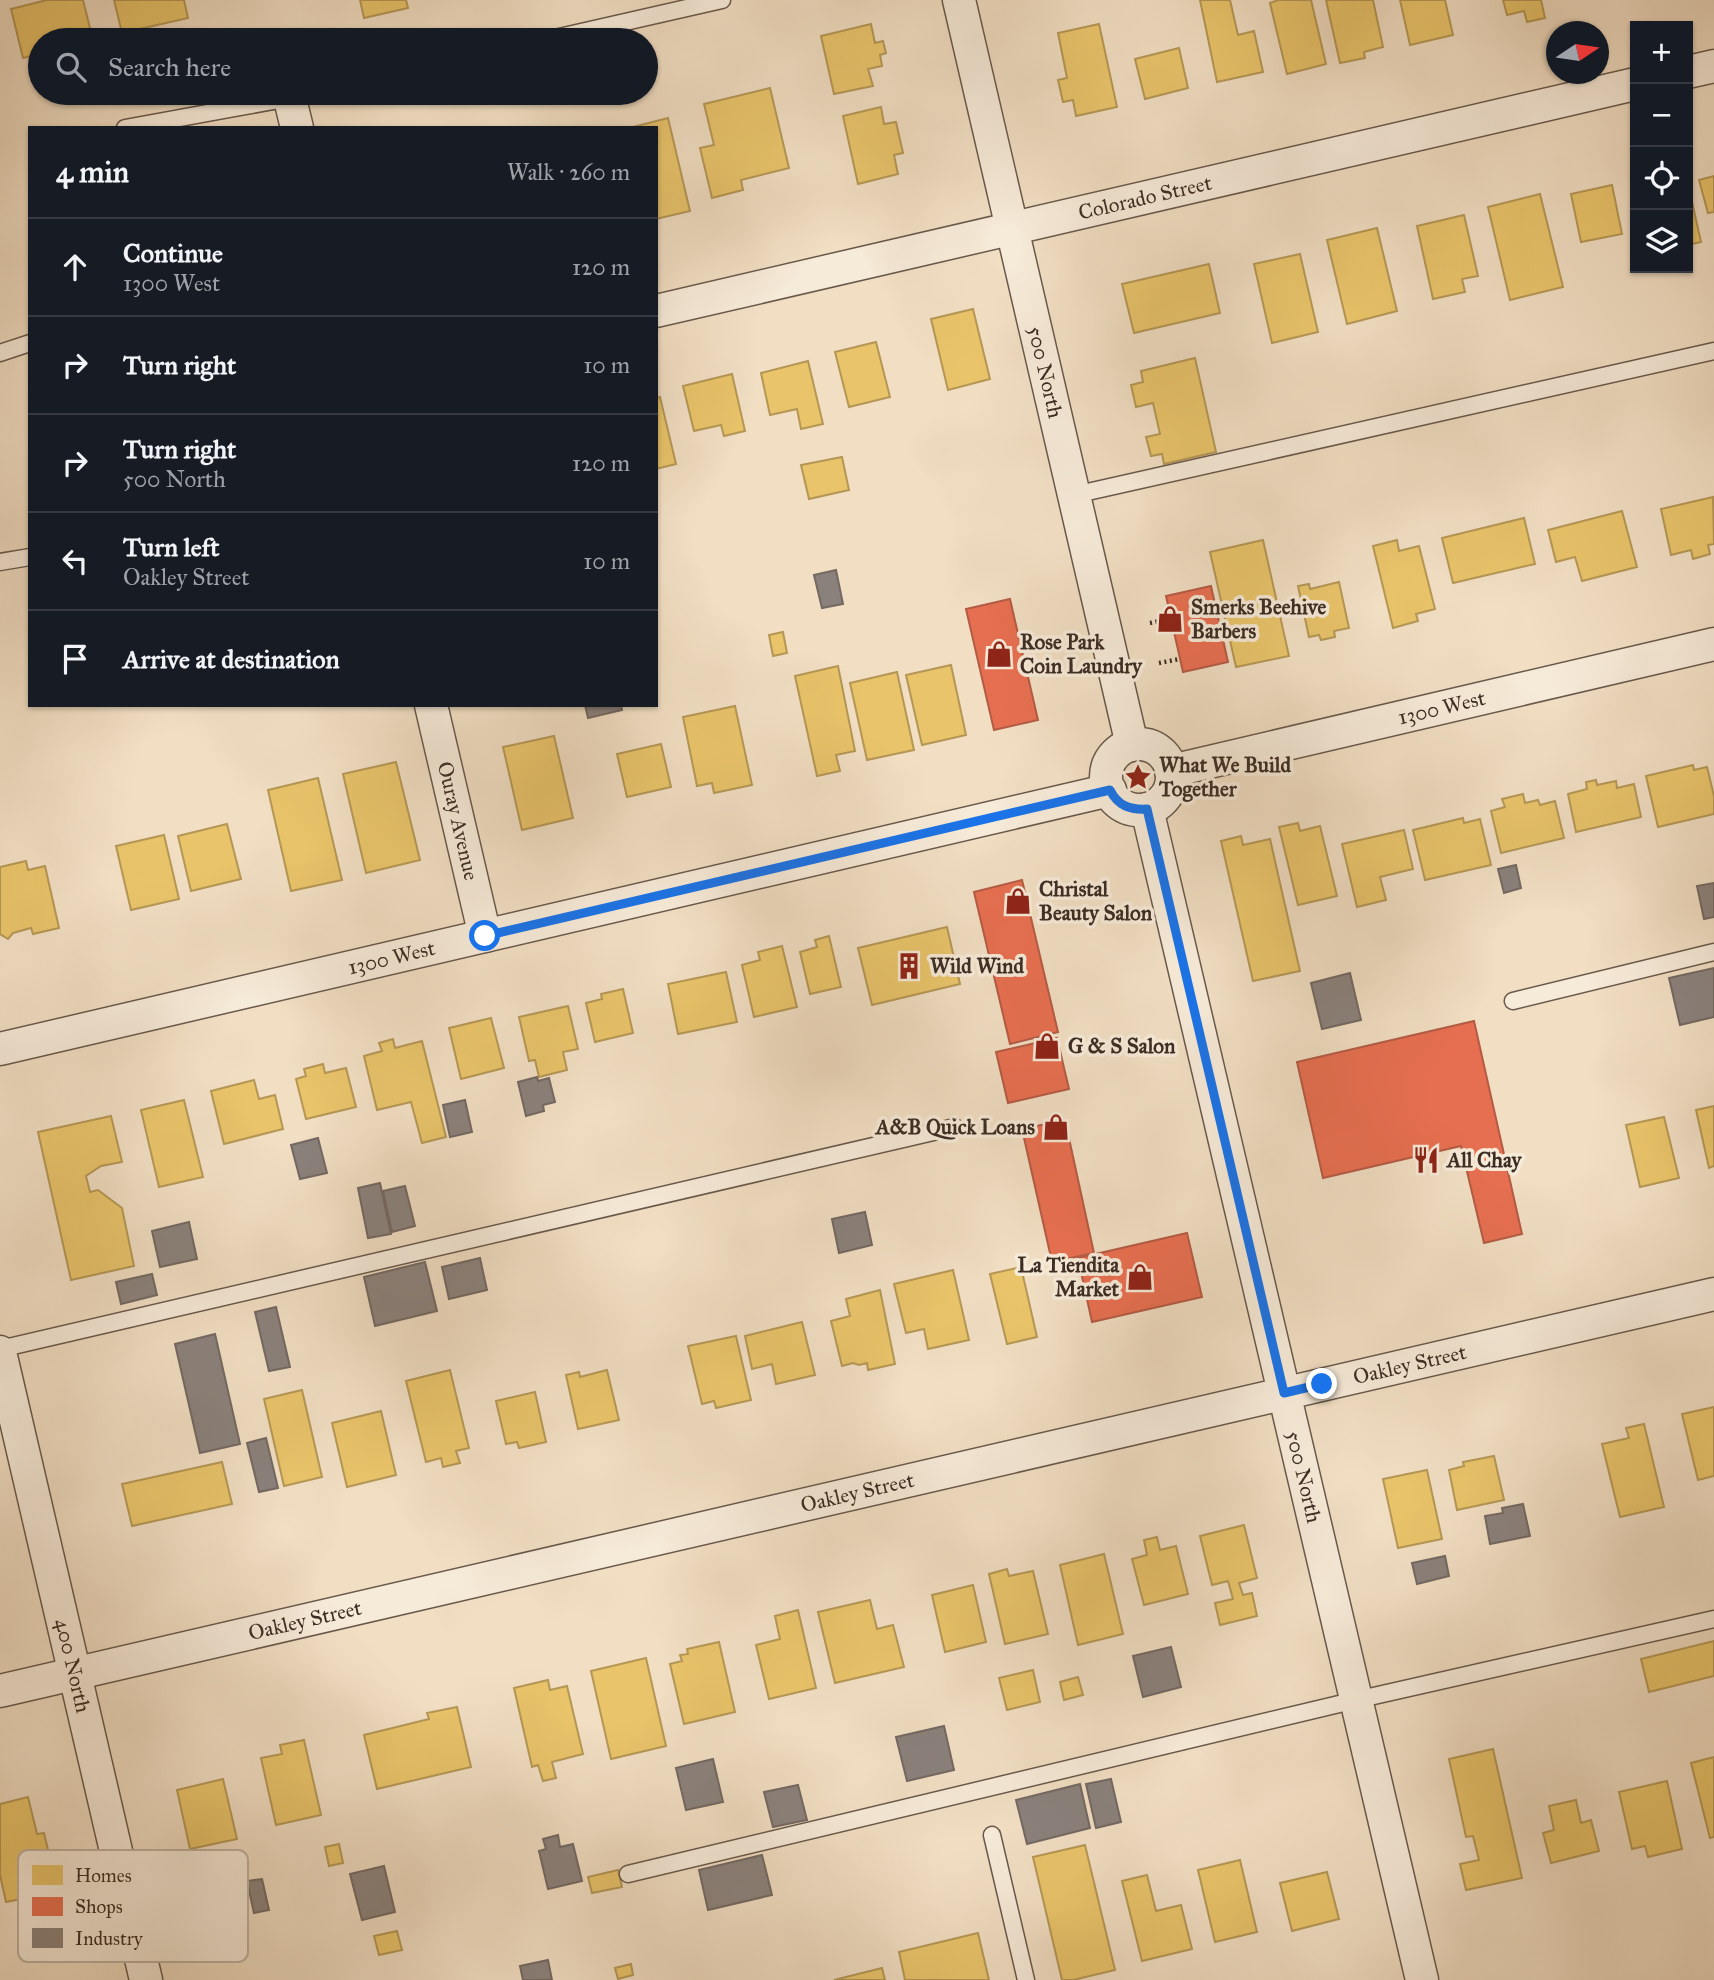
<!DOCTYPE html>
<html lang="en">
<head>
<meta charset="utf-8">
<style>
  body { margin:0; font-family:"IM FELL Great Primer",serif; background:#20242c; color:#f1f3f6 }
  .controls { position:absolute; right:21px; top:21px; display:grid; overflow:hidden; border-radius:0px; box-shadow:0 2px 5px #0004 }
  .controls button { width:63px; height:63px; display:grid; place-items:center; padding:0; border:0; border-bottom:2px solid #363941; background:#171b24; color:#f1f3f6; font:35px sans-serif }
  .compass { position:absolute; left:1546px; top:21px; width:63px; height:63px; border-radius:50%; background:#171b24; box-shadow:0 2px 5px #0004; rotate:77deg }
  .stop { position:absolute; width:21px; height:21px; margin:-16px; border:5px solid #1a73e8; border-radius:50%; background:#fff }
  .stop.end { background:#1a73e8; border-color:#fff; box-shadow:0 2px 7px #0008 }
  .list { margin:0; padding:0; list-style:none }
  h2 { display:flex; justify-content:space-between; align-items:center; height:91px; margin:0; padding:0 28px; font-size:30px }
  h2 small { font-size:23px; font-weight:400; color:#9ea1a6 }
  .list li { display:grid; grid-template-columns:46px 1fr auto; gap:21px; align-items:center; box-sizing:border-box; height:98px; padding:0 28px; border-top:2px solid #363941 }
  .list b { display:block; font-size:26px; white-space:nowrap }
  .list p { margin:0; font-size:23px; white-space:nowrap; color:#9ea1a6 }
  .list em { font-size:23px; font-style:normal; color:#9ea1a6 }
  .icon { flex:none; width:38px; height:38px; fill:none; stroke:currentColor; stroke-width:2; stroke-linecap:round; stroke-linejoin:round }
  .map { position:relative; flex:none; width:1714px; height:1980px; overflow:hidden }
  .search { position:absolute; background:#171b24; box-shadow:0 2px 5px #0004; left:28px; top:28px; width:630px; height:77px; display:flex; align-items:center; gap:18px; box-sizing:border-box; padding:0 24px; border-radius:38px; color:#9ea1a6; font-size:26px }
  .panel { position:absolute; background:#171b24; box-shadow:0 2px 5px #0004; left:28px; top:126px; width:630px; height:581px; border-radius:0px }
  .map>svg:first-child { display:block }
  .homes { fill:#e9c46a; stroke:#b59755; stroke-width:2 }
  .shops { fill:#e76f51; stroke:#b45b44; stroke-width:2 }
  .industry { fill:#8a817c; stroke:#736862; stroke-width:2 }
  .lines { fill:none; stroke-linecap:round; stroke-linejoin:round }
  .lane-casing { stroke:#69594c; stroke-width:19 }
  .street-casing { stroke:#69594c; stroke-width:35 }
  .path { stroke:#3c2d24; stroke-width:4.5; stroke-dasharray:2 3.5; stroke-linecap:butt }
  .lane { stroke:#f6ead8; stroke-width:16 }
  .street { stroke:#f6ead8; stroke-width:32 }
  .route { stroke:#1a73e8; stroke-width:9 }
  .labels { text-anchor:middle; stroke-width:7; stroke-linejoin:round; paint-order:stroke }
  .street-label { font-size:21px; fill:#3c2d24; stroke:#f6ead8 }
  .poi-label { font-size:21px; font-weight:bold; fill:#3c2d24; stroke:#f6ead8; text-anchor:start }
  .key { fill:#f6ead8; stroke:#beb1a2; stroke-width:2 }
  .key-label { font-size:19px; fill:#3c2d24 }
</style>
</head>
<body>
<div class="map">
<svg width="1714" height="1980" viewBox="0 0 1714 1980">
  <rect width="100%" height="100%" fill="#f1dec3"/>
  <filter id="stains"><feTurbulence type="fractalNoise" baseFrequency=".00286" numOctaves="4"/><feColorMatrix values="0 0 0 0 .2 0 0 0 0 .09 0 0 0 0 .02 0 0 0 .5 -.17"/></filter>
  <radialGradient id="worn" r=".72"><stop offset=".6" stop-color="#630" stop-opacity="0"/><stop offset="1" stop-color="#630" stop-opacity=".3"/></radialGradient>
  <path class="homes" d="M47,0H83L93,40H40V54L23,58L11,9Z
    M114,0H184L188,18L122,33Z
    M360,0H406L408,8L364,18Z
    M1200,0H1230L1238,35L1254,31L1263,72L1217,82Z
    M1278,0H1311L1326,64L1287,74L1270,3Z
    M1326,0H1373L1383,47L1364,52L1365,58L1340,63Z
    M1400,0H1445L1453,35L1410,45Z
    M1503,0H1541L1545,18L1527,22L1524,11L1507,15Z
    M871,24L875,43L883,41L886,53L880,55L882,66L868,69L873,86L834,94L821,36Z
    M1099,24L1117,107L1076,116L1073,100L1063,102L1058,80L1067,78L1058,33Z
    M1179,48L1188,88L1145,99L1135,59Z
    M770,88L789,168L741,180L743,190L712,198L700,148L714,145L704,104Z
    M881,107L884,124L896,122L903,153L894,155L898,174L858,184L843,116Z
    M668,118L690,211L656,219V128H629Z
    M1714,176V212L1708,213L1699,180Z
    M1688,184L1701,242L1688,245Z
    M1612,185L1622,234L1581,242L1571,194Z
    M1540,194L1563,287L1510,300L1488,207Z
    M1464,215L1478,276L1462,279L1465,292L1433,299L1417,226Z
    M1377,228L1397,311L1347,324L1327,240Z
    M1300,254L1318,332L1272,343L1254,264Z
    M1209,264L1220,313L1134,333L1122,284Z
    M973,309L990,379L948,390L931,319Z
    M876,342L890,397L849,407L835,352Z
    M1195,358L1216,452L1164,464L1162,454L1151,456L1146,437L1160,434L1153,403L1136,407L1131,385L1143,382L1141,371Z
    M808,361L823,424L801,429L797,409L770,415L761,373Z
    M732,374L745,431L724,436L721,425L694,431L683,386Z
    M660,397L676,464L656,469V398Z
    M842,457L849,490L809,499L801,465Z
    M1713,497L1714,544L1708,545L1710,554L1693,559L1691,550L1671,555L1661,509Z
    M1622,511L1637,567L1582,581L1575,557L1556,562L1548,530Z
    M1524,518L1535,564L1453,583L1442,538Z
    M1263,540L1289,656L1236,667L1210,552Z
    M1397,540L1399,551L1419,546L1435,609L1416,614L1418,621L1393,628L1373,546Z
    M1339,582L1349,628L1334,631L1335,637L1321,640L1319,635L1309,637L1298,586L1309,584L1310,589Z
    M783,632L787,653L773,656L769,635Z
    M951,665L966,735L922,745L906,675Z
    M838,666L855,751L836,755L840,771L817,776L795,676Z
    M897,672L914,750L867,760L850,683Z
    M735,706L752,785L714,793L712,783L697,786L683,717Z
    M554,736L573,818L522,830L503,747Z
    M661,744L671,787L627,797L617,754Z
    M396,762L420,860L366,873L343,774Z
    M1693,765L1694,770L1707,767L1714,796V814L1658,827L1646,776Z
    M318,778L342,880L291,891L268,790Z
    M1596,780L1597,785L1616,781L1617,788L1634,784L1641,817L1576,832L1568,794L1587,789L1586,782Z
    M1523,794L1525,803L1538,800L1540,805L1555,801L1564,838L1501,853L1491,811L1505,807L1502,799Z
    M1463,818L1464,823L1480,819L1491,865L1425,880L1413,830Z
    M1298,823L1300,831L1320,826L1337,896L1298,905L1279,827Z
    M227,824L241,879L191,891L178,836Z
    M1404,830L1413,869L1380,877L1386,900L1357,907L1342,844Z
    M164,835L179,899L131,910L116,846Z
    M1241,836L1243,845L1270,839L1300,971L1253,981L1221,841Z
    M26,861L28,870L45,866L59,928L33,934L31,928L13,933L8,939L0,934V867Z
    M947,927L960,984L872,1005L858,948Z
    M829,936L841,987L810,994L800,952L817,947L815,940Z
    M782,946L797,1007L754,1017L742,965L760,960L758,952Z
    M726,972L737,1022L678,1034L668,984Z
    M623,989L633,1033L595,1042L586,1003L602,999L601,994Z
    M568,1006L578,1049L563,1052L567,1070L539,1077L535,1060L529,1061L519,1017Z
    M491,1018L504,1068L461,1079L449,1028Z
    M393,1039L395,1048L422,1041L446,1137L422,1143L411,1102L377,1110L364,1056L382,1051L379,1043Z
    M323,1064L325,1073L346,1068L356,1107L306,1119L296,1079L306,1076L304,1069Z
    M254,1080L259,1099L275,1095L283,1129L224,1144L211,1091Z
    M184,1100L203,1177L159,1187L141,1110Z
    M1714,1106V1166L1709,1168L1696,1110Z
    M111,1116L122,1162L101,1166L86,1176L90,1192L98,1190L122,1208L134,1266L71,1280L38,1132Z
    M1664,1117L1679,1178L1640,1187L1626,1125Z
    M1021,1267L1037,1337L1007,1344L990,1274Z
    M953,1270L969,1340L928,1349L924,1329L906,1333L894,1284Z
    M880,1290L895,1364L868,1370L867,1363L859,1365L853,1363L842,1366L831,1321L850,1316L846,1299Z
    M802,1322L815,1375L776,1384L772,1364L752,1369L745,1336Z
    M736,1336L751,1400L716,1408L714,1401L702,1404L688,1346Z
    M450,1370L469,1448L456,1451L460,1463L443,1467L441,1458L426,1462L406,1381Z
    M607,1370L619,1420L578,1429L566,1375L579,1372L580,1377Z
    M302,1390L322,1477L284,1486L264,1399Z
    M535,1392L546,1442L519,1448L517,1442L506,1444L496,1401Z
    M1714,1407V1476L1698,1480L1682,1414Z
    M381,1411L396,1475L347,1487L332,1423Z
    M1644,1424L1664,1507L1620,1517L1602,1444L1629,1438L1626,1428Z
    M1494,1456L1504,1500L1457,1510L1449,1470L1464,1466L1463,1462Z
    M222,1462L232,1504L132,1526L122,1484Z
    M1427,1470L1442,1539L1398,1548L1383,1479Z
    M1244,1525L1257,1578L1239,1583L1243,1595L1252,1593L1257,1616L1220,1625L1215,1603L1233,1599L1228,1581L1212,1585L1200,1536Z
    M1157,1537L1160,1550L1176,1546L1188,1594L1144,1605L1132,1559L1147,1555L1144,1540Z
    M1104,1554L1123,1634L1078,1645L1060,1565Z
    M1007,1569L1009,1576L1033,1571L1048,1634L1005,1644L989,1574Z
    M973,1585L986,1642L945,1652L932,1595Z
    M870,1600L877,1629L893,1625L904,1667L835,1683L818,1612Z
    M798,1610L816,1688L769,1699L756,1645L780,1639L775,1616Z
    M1714,1641V1676L1649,1692L1641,1659Z
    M719,1642L735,1712L684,1724L670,1664L682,1661L680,1655L688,1654L687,1649Z
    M646,1658L666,1746L611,1759L591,1671Z
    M1033,1670L1040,1702L1007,1710L999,1678Z
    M1078,1677L1083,1695L1064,1700L1060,1682Z
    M548,1680L550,1690L567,1686L583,1754L552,1762L556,1778L543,1781L538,1765L532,1767L514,1688Z
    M457,1707L471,1767L377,1789L364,1735L429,1719L427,1713Z
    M304,1740L321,1815L276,1825L261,1758L282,1754L280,1745Z
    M1493,1749L1522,1878L1466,1890L1460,1864L1479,1860L1473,1836L1466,1837L1449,1759Z
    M1714,1757V1837L1710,1838L1691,1763Z
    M223,1779L237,1839L190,1849L177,1790Z
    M1667,1781L1682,1849L1648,1857L1645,1846L1632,1849L1619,1792Z
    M28,1797L37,1834L44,1833L51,1862L19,1869L26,1898L6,1902L0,1875V1804Z
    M1576,1800L1581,1823L1591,1820L1599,1851L1551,1863L1543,1833L1554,1830L1549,1806Z
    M339,1844L343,1863L329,1866L325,1847Z
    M1085,1845L1115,1970L1073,1980H1062L1033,1857Z
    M1240,1860L1257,1932L1215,1942L1198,1870Z
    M618,1870L622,1887L592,1893L588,1877Z
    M1327,1872L1339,1919L1292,1931L1280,1883Z
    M1147,1875L1156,1911L1181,1905L1192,1949L1142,1961L1122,1881Z
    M397,1931L402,1950L379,1955L374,1936Z
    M978,1933L989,1980H905L899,1952Z
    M631,1964L633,1975L618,1979L615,1968Z
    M882,1968L885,1980H834Z"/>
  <path class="shops" d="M1211,586L1228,662L1183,672L1166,596Z
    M1010,599L1038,720L994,730L966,609Z
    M1022,880L1058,1032L1010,1044L974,892Z
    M1474,1021L1522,1234L1484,1243L1461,1146L1323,1178L1297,1062Z
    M1057,1038L1069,1089L1008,1103L996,1052Z
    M1065,1120L1094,1253L1052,1262L1022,1129Z
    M1187,1233L1202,1297L1092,1322L1078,1258Z"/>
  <path class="industry" d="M836,570L843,604L822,608L814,575Z
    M585,705H621L622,710L588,718Z
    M1516,865L1521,888L1504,893L1498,869Z
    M1714,883V917L1704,919L1697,886Z
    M1714,968V1017L1680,1025L1669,978Z
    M1350,973L1361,1020L1322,1029L1311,983Z
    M537,1077L538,1081L549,1078L555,1102L543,1105L544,1111L526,1116L518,1082Z
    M465,1100L472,1132L450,1137L443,1105Z
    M318,1138L327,1173L300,1179L291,1145Z
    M380,1183L391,1234L368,1238L358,1188Z
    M405,1186L415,1226L392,1232L383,1191Z
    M865,1212L872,1245L839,1253L832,1219Z
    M189,1222L197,1259L160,1267L152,1231Z
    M480,1258L487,1290L449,1299L442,1267Z
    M425,1262L437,1311L375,1326L364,1277Z
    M152,1274L157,1295L121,1304L116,1282Z
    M276,1307L290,1367L269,1371L255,1312Z
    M215,1334L240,1444L200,1453L175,1344Z
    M266,1438L278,1488L259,1492L247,1443Z
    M1523,1504L1530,1536L1490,1544L1485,1516L1503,1513L1502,1508Z
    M1445,1556L1449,1576L1417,1584L1412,1563Z
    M1171,1647L1181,1687L1143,1697L1133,1656Z
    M944,1726L954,1770L907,1781L896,1737Z
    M713,1759L723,1802L686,1810L676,1768Z
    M1111,1779L1121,1822L1096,1828L1086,1784Z
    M1080,1784L1090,1828L1027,1844L1016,1800Z
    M798,1785L807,1820L773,1827L764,1792Z
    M558,1835L560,1847L573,1844L582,1881L548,1889L539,1851L546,1849L543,1839Z
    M762,1855L772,1895L708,1910L699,1870Z
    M384,1866L395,1912L362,1920L350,1874Z
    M262,1879L269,1910L254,1913L247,1881Z
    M548,1960L552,1980H523L520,1966Z"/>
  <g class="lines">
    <defs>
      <path id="lane" d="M546,40L722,0
        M125,128L317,93
        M0,353L30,343
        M1074,495L1714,351
        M0,562L30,557
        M1513,1001L1714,952
        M0,1349L955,1127
        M992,1835L1026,1980
        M628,1874L1356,1700L1714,1619"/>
      <g id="street">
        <path id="s1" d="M959,0L1132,745"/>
        <path d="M1688,72L1714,66"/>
        <path d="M290,99L297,128"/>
        <path id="s2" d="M656,311L1635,84"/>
        <path id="s3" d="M431,705L485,936"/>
        <circle cx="1139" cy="777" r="33"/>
        <path id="s4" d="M1171,771L1714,644"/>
        <path id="s5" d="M1147,809L1422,1980"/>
        <path id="s6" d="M0,1049L1110,790"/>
        <path id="s7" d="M0,1352L146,1980"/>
        <path id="s8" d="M0,1691L1714,1294"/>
      </g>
    </defs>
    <use href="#lane" class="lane-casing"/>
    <use href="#street" class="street-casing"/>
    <path class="path" d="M1150,623L1170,619
      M1159,663L1180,659"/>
    <use href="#lane" class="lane"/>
    <use href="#street" class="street"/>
  </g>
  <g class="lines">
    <path class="route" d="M485,936L1110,790C1118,806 1130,810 1147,809L1284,1393L1322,1384"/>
  </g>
  <defs>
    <symbol id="shop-bare" viewBox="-9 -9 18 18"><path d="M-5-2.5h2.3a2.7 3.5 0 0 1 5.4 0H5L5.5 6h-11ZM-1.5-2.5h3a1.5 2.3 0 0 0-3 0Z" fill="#8f2418" stroke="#f6ead8" stroke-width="2.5" paint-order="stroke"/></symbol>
    <symbol id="sight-bare" viewBox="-9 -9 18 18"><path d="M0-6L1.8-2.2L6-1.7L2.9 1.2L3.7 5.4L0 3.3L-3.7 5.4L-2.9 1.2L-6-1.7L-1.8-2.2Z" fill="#8f2418" stroke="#f6ead8" stroke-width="2.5" paint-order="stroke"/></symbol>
    <symbol id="building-bare" viewBox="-9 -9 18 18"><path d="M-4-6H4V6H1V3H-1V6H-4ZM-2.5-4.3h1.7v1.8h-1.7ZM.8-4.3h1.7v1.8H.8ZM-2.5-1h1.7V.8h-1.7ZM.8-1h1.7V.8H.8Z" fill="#8f2418" stroke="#f6ead8" stroke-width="2.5" paint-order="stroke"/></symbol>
    <symbol id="restaurant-bare" viewBox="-9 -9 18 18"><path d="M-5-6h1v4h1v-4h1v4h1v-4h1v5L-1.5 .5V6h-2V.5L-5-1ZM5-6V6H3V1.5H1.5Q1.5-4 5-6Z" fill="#8f2418" stroke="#f6ead8" stroke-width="2.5" paint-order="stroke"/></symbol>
  </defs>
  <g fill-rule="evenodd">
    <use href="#shop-bare" x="1151" y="600" width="38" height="38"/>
    <use href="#shop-bare" x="980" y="635" width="38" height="38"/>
    <use href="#sight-bare" x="1119" y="758" width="38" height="38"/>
    <use href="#shop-bare" x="999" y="882" width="38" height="38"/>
    <use href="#building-bare" x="890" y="947" width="38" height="38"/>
    <use href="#shop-bare" x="1028" y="1027" width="38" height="38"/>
    <use href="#shop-bare" x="1037" y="1108" width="38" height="38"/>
    <use href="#restaurant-bare" x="1407" y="1141" width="38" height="38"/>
    <use href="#shop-bare" x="1121" y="1258" width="38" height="38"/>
  </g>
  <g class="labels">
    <g class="street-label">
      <text dy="7" stroke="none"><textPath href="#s2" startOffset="502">Colorado Street</textPath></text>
      <text dy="7" stroke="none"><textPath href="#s1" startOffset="382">500 North</textPath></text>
      <text dy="7" stroke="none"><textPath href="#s4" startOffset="278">1300 West</textPath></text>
      <text dy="7" stroke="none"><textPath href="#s3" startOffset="119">Ouray Avenue</textPath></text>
      <text dy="7" stroke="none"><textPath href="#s6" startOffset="402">1300 West</textPath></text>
      <text dy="7" stroke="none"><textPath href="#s8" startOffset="1447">Oakley Street</textPath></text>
      <text dy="7" stroke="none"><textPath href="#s5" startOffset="686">500 North</textPath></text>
      <text dy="7" stroke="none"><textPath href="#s8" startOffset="880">Oakley Street</textPath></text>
      <text dy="7" stroke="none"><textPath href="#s8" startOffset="313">Oakley Street</textPath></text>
      <text dy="7" stroke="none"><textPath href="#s7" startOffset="322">400 North</textPath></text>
    </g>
    <g class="poi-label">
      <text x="1191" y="614">Smerks Beehive<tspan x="1191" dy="24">Barbers</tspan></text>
      <text x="1020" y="649">Rose Park<tspan x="1020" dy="24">Coin Laundry</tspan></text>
      <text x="1159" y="772">What We Build<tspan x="1159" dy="24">Together</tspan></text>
      <text x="1039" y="896">Christal<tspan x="1039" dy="24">Beauty Salon</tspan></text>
      <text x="930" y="973">Wild Wind</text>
      <text x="1068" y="1053">G &amp; S Salon</text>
      <text x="1035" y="1134" text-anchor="end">A&amp;B Quick Loans</text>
      <text x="1447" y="1167">All Chay</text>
      <text x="1119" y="1272" text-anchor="end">La Tiendita<tspan x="1119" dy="24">Market</tspan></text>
    </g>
  </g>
  <rect x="18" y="1850" width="230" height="112" rx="10" class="key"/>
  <rect x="32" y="1865" width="31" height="20" fill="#e9c46a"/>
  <rect x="32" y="1897" width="31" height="19" fill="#e76f51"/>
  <rect x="32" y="1928" width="31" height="20" fill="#8a817c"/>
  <g class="key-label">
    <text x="75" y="1882">Homes</text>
    <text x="75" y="1913">Shops</text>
    <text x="75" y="1945">Industry</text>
  </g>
  <rect width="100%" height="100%" filter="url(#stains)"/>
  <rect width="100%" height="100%" fill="url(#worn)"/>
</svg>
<div class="controls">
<button>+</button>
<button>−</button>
<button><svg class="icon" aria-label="locate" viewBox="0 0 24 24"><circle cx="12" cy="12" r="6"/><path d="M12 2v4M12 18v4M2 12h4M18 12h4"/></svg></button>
<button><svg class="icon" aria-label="layers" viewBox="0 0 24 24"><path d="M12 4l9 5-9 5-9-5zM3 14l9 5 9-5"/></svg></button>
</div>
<svg class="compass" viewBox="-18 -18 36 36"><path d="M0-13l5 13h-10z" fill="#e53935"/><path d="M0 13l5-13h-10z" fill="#9ea1a6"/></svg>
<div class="stop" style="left:485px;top:936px"></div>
<div class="stop end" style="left:1322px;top:1384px"></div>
<div class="search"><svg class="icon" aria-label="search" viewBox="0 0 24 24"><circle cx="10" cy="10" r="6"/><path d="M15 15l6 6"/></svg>Search here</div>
<section class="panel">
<h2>4 min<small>Walk · 260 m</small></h2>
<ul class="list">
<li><svg class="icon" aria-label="ahead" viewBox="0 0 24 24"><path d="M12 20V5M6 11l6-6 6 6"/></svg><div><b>Continue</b><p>1300 West</p></div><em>120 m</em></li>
<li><svg class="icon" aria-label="right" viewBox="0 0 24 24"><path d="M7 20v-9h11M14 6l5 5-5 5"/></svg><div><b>Turn right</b></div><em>10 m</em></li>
<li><svg class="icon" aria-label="right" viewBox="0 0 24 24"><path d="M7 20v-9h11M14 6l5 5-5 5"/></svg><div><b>Turn right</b><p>500 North</p></div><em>120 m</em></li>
<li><svg class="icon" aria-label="left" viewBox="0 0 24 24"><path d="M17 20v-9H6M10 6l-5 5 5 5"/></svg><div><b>Turn left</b><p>Oakley Street</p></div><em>10 m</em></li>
<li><svg class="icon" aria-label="arrive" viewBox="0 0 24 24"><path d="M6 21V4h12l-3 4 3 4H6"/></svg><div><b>Arrive at destination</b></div></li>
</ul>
</section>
</div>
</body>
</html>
